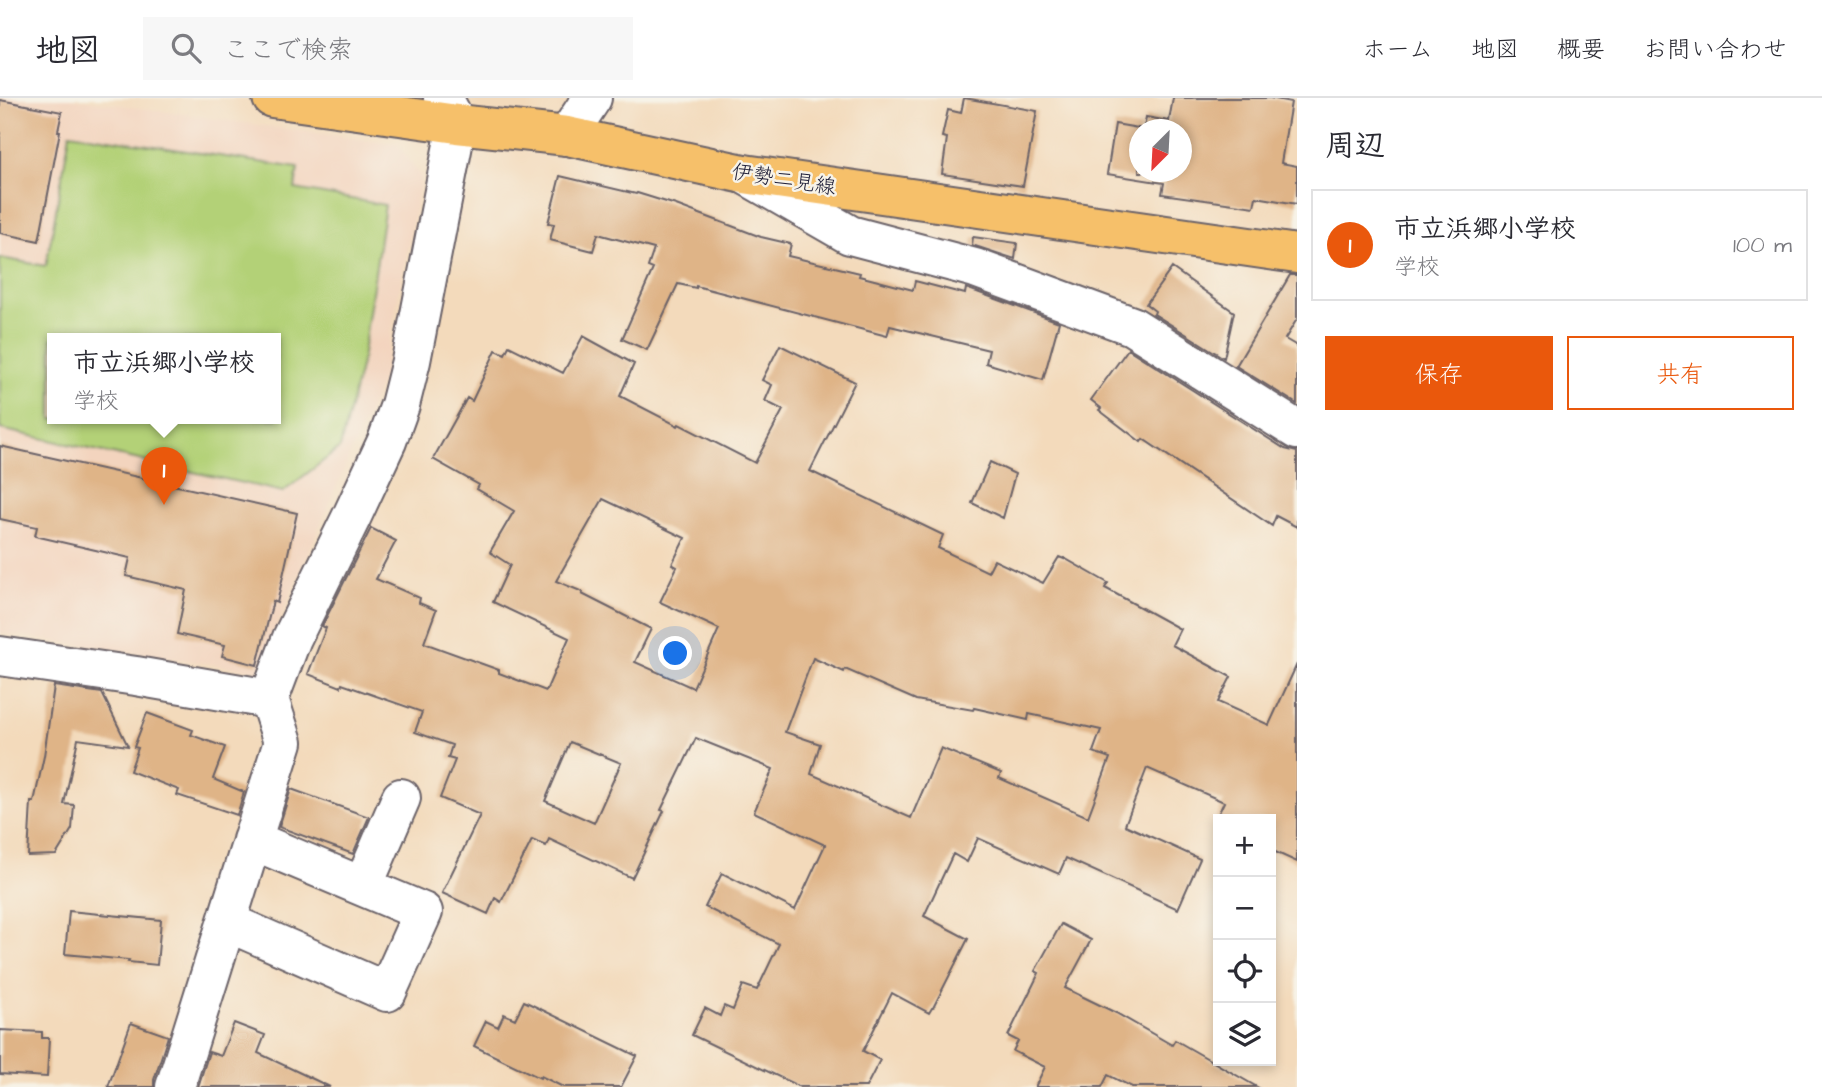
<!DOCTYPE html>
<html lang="ja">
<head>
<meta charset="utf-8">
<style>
  body { margin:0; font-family:"Architects Daughter","Klee One",sans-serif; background:#f7f7f7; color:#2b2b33 }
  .controls { position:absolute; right:21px; bottom:21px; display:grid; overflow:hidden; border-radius:0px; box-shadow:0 4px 10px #0003 }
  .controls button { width:63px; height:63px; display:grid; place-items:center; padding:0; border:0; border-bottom:2px solid #e1e1e2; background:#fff; color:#2b2b33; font:35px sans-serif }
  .compass { position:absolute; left:1129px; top:21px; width:63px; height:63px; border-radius:50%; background:#fff; box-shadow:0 4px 10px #0003; rotate:204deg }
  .you { position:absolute; left:676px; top:556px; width:24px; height:24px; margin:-18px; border:5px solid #fff; border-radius:50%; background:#1a73e8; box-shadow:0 0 0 10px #1a73e833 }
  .badge { display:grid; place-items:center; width:46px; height:46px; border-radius:50%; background:#ea580c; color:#fff; font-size:23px; font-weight:700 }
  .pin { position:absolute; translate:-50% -58px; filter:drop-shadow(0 2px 4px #0008) }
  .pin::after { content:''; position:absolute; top:37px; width:24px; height:21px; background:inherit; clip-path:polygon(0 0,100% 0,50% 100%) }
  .popup { position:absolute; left:47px; top:235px; width:234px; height:91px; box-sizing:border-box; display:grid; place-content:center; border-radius:0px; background:#fff; filter:drop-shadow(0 2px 5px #0005); font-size:23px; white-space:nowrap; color:#7c7c81 }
  .popup b { font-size:26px; color:#2b2b33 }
  .popup::after { content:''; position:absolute; left:50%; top:100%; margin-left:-14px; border:14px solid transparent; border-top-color:#fff }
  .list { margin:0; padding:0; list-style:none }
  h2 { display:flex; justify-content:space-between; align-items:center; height:91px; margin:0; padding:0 28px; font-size:30px }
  h2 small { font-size:23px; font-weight:400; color:#7c7c81 }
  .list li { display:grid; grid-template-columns:46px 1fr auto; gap:21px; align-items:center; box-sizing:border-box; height:112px; margin:0 14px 14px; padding:0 14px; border:2px solid #e1e1e2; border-radius:0px }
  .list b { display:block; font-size:26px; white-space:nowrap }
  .list p { margin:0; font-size:23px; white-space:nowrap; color:#7c7c81 }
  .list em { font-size:23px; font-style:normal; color:#7c7c81 }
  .actions { display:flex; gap:14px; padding:21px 28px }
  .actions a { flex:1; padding:16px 0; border:2px solid #ea580c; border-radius:0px; text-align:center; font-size:24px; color:#ea580c }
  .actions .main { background:#ea580c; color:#fff }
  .icon { flex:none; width:38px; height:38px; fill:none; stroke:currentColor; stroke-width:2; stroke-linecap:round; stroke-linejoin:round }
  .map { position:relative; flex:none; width:1297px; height:989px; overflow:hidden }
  header { display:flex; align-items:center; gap:42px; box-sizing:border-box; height:98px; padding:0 35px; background:#fff; border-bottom:2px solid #e1e1e2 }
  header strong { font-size:33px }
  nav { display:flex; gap:38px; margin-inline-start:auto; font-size:24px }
  .search { width:490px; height:63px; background:#f7f7f7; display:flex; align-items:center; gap:18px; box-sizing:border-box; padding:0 24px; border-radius:0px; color:#7c7c81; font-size:26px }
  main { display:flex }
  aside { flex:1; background:#fff }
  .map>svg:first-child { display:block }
  .built { fill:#f3d4be; fill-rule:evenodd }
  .green { fill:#b3d177; stroke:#6a7a59; stroke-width:2; fill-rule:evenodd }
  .building { fill:#dfb487; fill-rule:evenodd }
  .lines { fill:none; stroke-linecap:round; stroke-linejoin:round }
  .minor-casing { stroke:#6b6268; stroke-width:42 }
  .major-casing { stroke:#6b6268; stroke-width:42 }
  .minor { stroke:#fff; stroke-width:38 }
  .major { stroke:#f6c06b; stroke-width:38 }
  .labels { text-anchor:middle; stroke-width:5; stroke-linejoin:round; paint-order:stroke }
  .street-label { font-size:21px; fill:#22223b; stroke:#f7f3e8 }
</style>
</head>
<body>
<header>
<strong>地図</strong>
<div class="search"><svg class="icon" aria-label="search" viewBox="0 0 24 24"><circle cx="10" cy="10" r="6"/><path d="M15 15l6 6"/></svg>ここで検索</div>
<nav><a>ホーム</a><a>地図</a><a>概要</a><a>お問い合わせ</a></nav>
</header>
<main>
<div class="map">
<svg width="1297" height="989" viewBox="0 0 1297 989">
  <rect width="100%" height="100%" fill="#f7f3e8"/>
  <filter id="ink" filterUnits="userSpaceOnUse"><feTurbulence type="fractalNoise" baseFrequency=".0143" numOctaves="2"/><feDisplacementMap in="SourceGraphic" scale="14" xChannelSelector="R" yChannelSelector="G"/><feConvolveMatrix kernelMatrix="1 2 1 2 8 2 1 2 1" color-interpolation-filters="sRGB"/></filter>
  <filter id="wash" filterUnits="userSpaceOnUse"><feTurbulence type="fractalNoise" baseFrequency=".00686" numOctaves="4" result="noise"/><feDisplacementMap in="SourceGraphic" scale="28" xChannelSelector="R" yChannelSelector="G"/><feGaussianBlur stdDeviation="1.57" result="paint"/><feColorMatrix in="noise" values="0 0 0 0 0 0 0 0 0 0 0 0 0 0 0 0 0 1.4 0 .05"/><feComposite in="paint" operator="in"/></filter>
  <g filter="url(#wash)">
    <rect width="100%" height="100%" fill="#f3dabb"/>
    <path class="built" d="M0,0H70L398,47L421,79L383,279L258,573L0,535ZM52,241H276V321H52Z"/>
    <path class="green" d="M70,35L298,70L295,91L385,107L362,262L340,350L283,394L0,331V160L46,168ZM52,241H276V321H52Z"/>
    <g id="blocks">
      <path class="building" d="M964,0L1037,13L1023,88L942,76L947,40L942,39L948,12L961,15Z
        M1173,0H1270L1291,4L1281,65L1297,68V106L1256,99L1254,109L1162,96L1164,85L1107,76L1115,26L1144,31L1146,19L1169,23ZM1139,32H1181V74H1139Z
        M0,2L62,14L58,33H60L39,143L0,135Z
        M560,78L636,96L637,95L676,107L761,139L791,146L788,158L860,175L859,178L913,192L915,183L965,196L966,190L1059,224L1043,282L986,265L989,252L890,228L887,238L696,188V190L678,186L647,252L622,241L653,171L648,169L654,151L598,136L593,153L550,142L554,126L548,125Z
        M973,139L1017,145L1015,161L972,147Z
        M1172,170L1234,214L1224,260L1154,216L1155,213L1146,206Z
        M1290,177H1297V221L1285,241L1297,248V306L1236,268Z
        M583,238L634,266L620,298L678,328L679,326L755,365L783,312L765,303L772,287L762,282L780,247L855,284L810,373L943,437L938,450L988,474L994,462L1043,485L1059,459L1064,461V460L1108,485L1105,490L1180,531L1172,547L1231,579L1218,604L1269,627L1297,566V764L1271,752V721H1218V729L1213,727L1224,704L1147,670L1125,727L1200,761L1178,811L1066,760L1059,776L978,740L967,764L953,756L924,818L968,841L933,910H932L929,915L892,895L863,953L880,962L866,989H800L692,937L705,910L720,918L724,908L733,912L743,887L757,892L779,846L705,809L722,775L795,812L825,747L754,714L773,671L696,640L661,712L664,713L632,780L549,741L546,748L532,742L501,804L495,800L488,816L442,795L480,717L440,700L455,662L448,660L452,647L415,634L422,614L342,586L341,589L308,576L326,530L322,528L371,430L396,443L376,481L420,500L419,505L436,512L424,545L499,572V575L546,593L569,540L493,504L510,467L490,454L514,413L477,391L479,387L433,361L467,300L472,303L496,252L505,256L509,248L563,275ZM603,401L685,440L672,466L677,469L660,504L719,531L693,590L635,564L651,531L582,496L583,494L556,483ZM813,560L844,574L845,571L916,602L973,612L974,610L1028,622L1029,616L1101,632L1093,654L1110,660L1088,719L999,680L1001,675L941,650L911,720L811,676L820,646L785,634ZM570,644L621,665L594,725L545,703Z
        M1128,251L1285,351L1297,354V429L1276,418L1272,428L1143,341L1141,344L1099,312L1101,310L1091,302Z
        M0,348L297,415L277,505L273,503L257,567L222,558L225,547L177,536L186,492L126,478L130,460L35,438L37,429L0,421Z
        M990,364L1015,376L1003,420L972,405Z
        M54,588L102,595L128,648L78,641L64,706L74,707L72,731L56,757L28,758L31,704H34L44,658Z
        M147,615L193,632L191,637L225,649L213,681L244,694L237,717L177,697L179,692L130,673L138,650L134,649Z
        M291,691L369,719L353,756L279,729Z
        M69,813L161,822L157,867L128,864L129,862L65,856Z
        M1061,826L1091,842L1065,890L1116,915L1172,947L1175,942L1257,989H1132L1108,977L1102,989H1035L1045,969L1013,953L1018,943L1008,938L1039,875L1035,873Z
        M524,903L637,958L621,989H563L541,978L540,980L474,948L486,923L498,929L504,916L515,921Z
        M131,925L168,938L154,982V989H108Z
        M234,925L265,937L258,955L330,989H198L209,954L221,958Z
        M0,932L42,934V940H49L47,979L0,976Z"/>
    </g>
  </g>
  <g filter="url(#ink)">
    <use href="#blocks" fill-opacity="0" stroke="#6b6268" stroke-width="2"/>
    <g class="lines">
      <defs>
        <path id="minor" d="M567,38L592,0
          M744,76L850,137L975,170L1132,228L1297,332
          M0,558L136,578L269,601
          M363,788L401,700
          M227,824L387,894L423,814L252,742
          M175,989L283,644L269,601L292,540L352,418L387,343L400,307L411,263L457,26L443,0"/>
        <path id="major" d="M272,0L457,26L567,38L744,76L1297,156"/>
      </defs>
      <use href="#minor" class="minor-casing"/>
      <use href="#major" class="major-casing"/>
      <use href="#minor" class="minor"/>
      <use href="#major" class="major"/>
    </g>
  </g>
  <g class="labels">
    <g class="street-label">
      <text transform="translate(784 81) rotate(9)" y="7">伊勢二見線</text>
    </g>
  </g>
</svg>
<div class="controls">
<button>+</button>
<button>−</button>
<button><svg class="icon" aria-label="locate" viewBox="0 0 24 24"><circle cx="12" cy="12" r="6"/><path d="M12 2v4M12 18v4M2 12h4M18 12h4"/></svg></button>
<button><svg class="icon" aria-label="layers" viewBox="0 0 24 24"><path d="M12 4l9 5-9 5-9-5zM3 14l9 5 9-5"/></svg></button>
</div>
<svg class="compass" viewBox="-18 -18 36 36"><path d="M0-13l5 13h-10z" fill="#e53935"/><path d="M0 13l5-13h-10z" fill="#7c7c81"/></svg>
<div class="you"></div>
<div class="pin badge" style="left:164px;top:407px">1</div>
<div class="popup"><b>市立浜郷小学校</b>学校</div>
</div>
<aside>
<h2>周辺<small></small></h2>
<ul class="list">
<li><span class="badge">1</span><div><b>市立浜郷小学校</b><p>学校</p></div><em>100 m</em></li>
</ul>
<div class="actions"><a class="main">保存</a><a>共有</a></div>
</aside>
</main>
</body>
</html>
